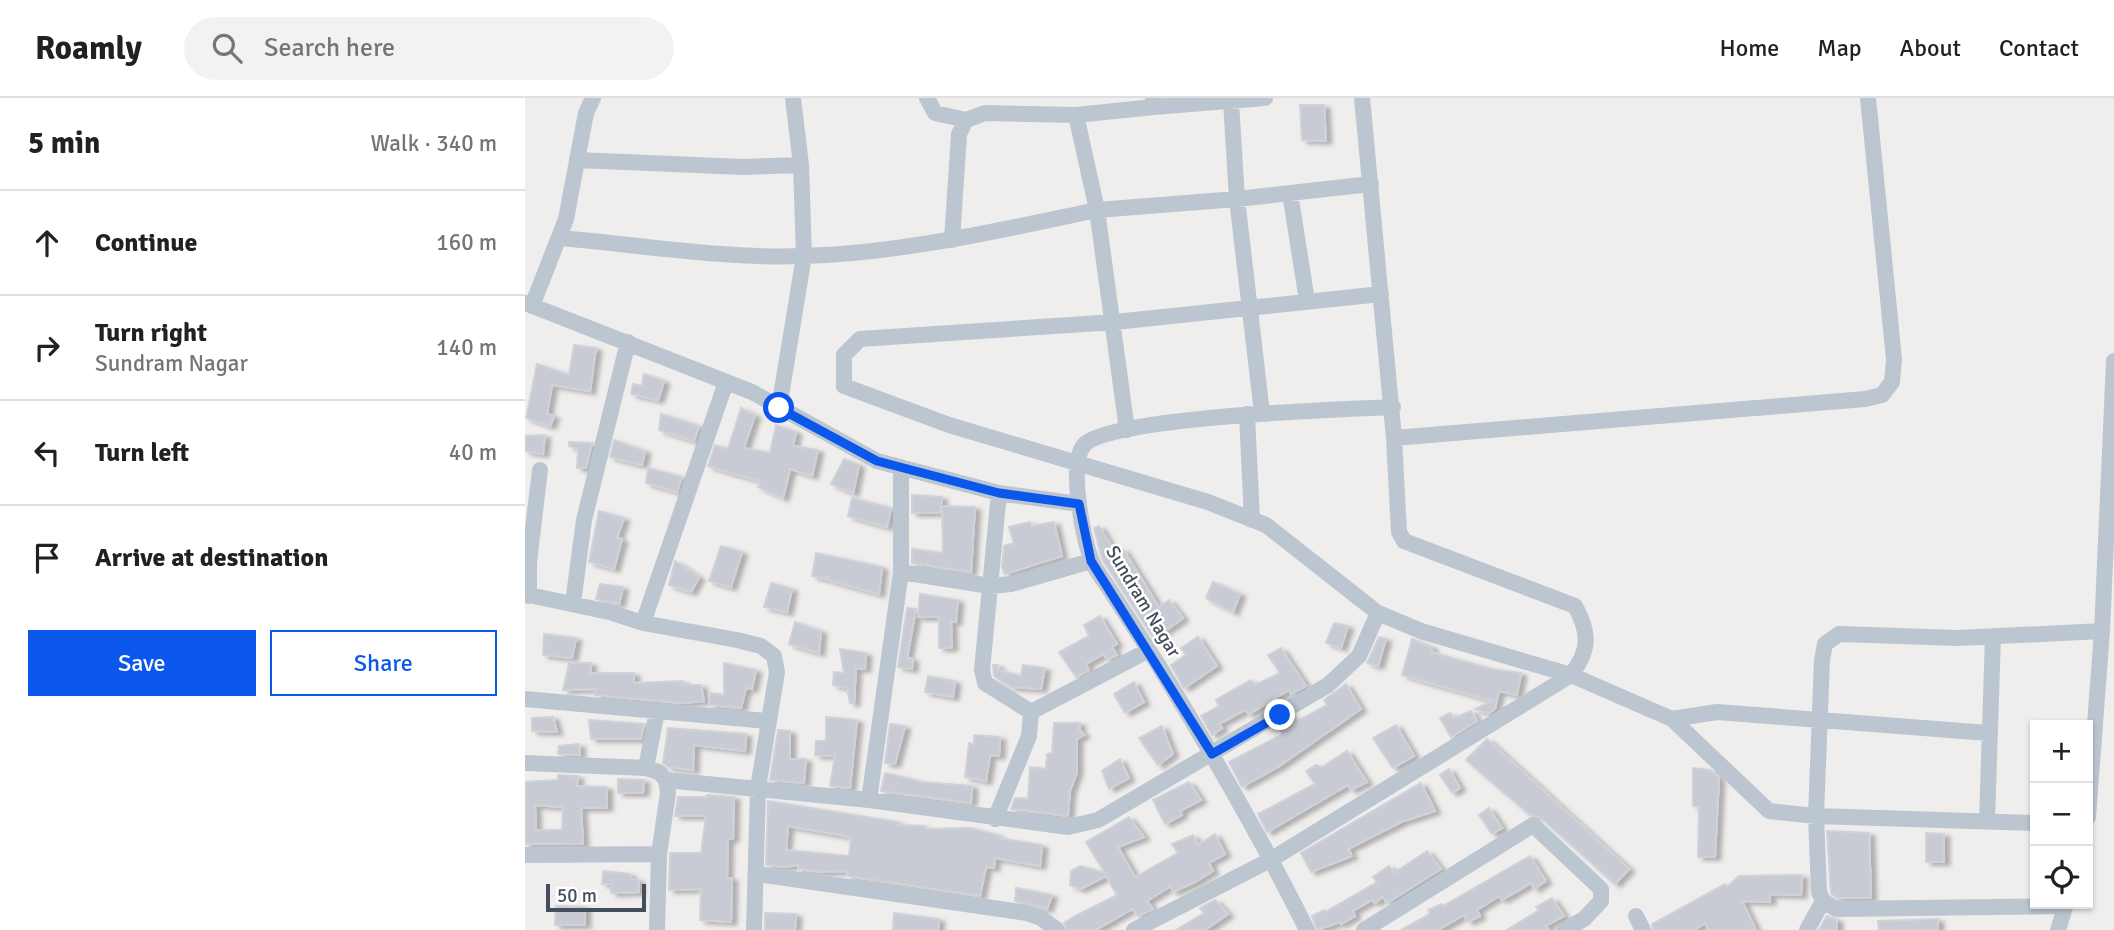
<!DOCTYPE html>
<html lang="en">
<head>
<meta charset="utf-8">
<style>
  body { margin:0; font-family:Signika,sans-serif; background:#f2f2f2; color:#202124 }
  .controls { position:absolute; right:21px; bottom:21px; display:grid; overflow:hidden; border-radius:0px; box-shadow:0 2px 5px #0004 }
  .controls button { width:63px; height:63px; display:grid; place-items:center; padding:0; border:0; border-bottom:2px solid #e0e0e0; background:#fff; color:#202124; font:35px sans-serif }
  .scale { position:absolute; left:21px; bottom:18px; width:100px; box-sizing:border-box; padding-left:7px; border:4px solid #444e5c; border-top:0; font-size:19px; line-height:24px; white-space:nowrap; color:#444e5c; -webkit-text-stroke:5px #fff; paint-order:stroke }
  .stop { position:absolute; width:21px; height:21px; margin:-16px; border:5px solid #0b57eb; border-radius:50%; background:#fff }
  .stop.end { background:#0b57eb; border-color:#fff; box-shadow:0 2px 7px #0008 }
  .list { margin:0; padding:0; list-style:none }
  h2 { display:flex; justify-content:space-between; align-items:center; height:91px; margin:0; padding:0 28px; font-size:30px }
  h2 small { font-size:23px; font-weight:400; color:#757577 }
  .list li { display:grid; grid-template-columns:46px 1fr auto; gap:21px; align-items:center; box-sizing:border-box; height:105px; padding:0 28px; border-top:2px solid #e0e0e0 }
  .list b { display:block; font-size:26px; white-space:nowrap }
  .list p { margin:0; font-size:23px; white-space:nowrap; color:#757577 }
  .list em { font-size:23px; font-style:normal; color:#757577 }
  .actions { display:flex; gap:14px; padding:21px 28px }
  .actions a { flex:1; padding:16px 0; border:2px solid #0b57eb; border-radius:0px; text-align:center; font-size:24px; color:#0b57eb }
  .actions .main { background:#0b57eb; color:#fff }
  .icon { flex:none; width:38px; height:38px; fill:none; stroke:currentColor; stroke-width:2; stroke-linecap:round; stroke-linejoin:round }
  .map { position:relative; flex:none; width:1589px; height:832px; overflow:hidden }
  header { display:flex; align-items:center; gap:42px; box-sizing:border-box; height:98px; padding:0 35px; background:#fff; border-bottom:2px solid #e0e0e0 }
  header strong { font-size:33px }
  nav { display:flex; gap:38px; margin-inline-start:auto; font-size:24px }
  .search { width:490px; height:63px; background:#f2f2f2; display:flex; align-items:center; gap:18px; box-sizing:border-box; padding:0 24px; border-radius:38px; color:#757577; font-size:26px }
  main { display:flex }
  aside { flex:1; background:#fff }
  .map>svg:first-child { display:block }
  .building { fill:#c8cbd3; stroke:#d0d2d9; stroke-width:2; fill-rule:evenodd; filter:url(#shadow) }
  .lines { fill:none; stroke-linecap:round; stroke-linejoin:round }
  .minor { stroke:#bcc6d1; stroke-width:16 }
  .route { stroke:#0b57eb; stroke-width:9 }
  .labels { text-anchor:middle; stroke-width:5; stroke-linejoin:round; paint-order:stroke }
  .street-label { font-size:19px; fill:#444e5c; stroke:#fff }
</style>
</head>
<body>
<header>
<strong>Roamly</strong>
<div class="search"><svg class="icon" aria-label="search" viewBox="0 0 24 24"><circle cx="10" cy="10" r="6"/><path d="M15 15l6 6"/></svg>Search here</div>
<nav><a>Home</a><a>Map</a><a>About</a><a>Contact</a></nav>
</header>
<main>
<aside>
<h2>5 min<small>Walk · 340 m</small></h2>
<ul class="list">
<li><svg class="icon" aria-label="ahead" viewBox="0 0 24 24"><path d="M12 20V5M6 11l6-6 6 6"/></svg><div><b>Continue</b></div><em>160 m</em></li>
<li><svg class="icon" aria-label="right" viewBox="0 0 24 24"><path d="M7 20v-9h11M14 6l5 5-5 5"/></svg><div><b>Turn right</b><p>Sundram Nagar</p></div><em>140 m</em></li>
<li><svg class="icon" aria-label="left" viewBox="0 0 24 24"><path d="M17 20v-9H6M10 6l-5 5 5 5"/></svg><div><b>Turn left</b></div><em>40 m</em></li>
<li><svg class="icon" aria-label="arrive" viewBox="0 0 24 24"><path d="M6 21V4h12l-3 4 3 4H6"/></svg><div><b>Arrive at destination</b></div></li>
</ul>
<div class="actions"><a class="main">Save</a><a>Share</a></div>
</aside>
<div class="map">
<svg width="1589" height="832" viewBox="0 0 1589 832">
  <defs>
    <filter id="shadow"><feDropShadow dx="5.5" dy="3" stdDeviation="2" flood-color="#0004"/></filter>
  </defs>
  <rect width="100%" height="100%" fill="#f0eded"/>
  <path class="building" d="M775,7H799L801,43L777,42Z
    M49,247L71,250L65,293L27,287L22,316L29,318L25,328L1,320L12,266L44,277Z
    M119,276L139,283L133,302L106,296L108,286L117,288Z
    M216,310L230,317L219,350L245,355L251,327L271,334L268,348L293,352L287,378L265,371L258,400L233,389L235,383L183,368L190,347L203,351Z
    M136,316L174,328L169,343L134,332Z
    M20,337L18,356L0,353V338Z
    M89,342L120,353L117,367L85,359Z
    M44,344L67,345L61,370H52L53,351L44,348Z
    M319,361L334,367L328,395L306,386Z
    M123,370L157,379L152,394L121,385Z
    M387,397L417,399L415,415H387Z
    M327,400L366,410L362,429L323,418Z
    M417,408L450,409L446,474L387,465V451L418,455Z
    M74,413L99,420L92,440L97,441L89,471L64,464Z
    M505,424L506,428L529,424L537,458L480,476L477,469L479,448L489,445L484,429Z
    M574,428L591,455L598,451L634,509L644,502L658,520L629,541L577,461L569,430Z
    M196,448L217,454L206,489L184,483Z
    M291,455L357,469L354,496L303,482L302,478L300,481L287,478Z
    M150,463L174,479L166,494L144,487Z
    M688,484L715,496L708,514L681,500Z
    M246,485L267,491L262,514L239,509Z
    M75,486L98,489L94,506L71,501Z
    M395,496L433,502L431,524L426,523L427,550H414V519H393Z
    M382,510L391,511L382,560L388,561L387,571L373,569Z
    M575,518L592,546L587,549L592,557L582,562L579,556L561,566L564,572L551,579L534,554L564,538L559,527Z
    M270,524L296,533L294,555L264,546Z
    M809,525L823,528L816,550L801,545Z
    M19,536L51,540L47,560L18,557Z
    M673,539L692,568L659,590L646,567L661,557L656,550Z
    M854,539L861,541L853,568L842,565Z
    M887,541L907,549L906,554L966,571L996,575L992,597L974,593L970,611L964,615L950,611L968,603L877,577Z
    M756,550L781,588L766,596L764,592L724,616L720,612L694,626L697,630L687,637L676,618L694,608L691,602L704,594L726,582L730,587L755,575L743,557Z
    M315,551L341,555L340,571L331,570L329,605H325L322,590L308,587L309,574L319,575Z
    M44,565H66L65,575H109V585L158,583V587H176L179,603L157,605L70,597V591L38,592Z
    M199,565L231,572L227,591L221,590L216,610L184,607L185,595L199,597Z
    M468,567H473L472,572L496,578L498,567L520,570L516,591L486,589L469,578Z
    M403,578L430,583L428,599L400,594Z
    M609,584L619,604L600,615L589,596Z
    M821,586L836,611L753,669L717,689L704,664L758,636L754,631L770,619L773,623L802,607L799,602Z
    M946,613L952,623L926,639L915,620L925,615L929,620Z
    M28,619L32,634L7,633V620Z
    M301,619L332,622L325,690L305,688L310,658L290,657L291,643H301Z
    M64,622L119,626L116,641H66Z
    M529,625H555L554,631L559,637L552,641V674L545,693L543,718L486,711L490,700L503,701L505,669L521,671L522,656L527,655Z
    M365,626L380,628L370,666L360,665Z
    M871,627L889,658L868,670L848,640Z
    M637,628L648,656L633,667L614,640Z
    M143,630L221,636L220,653L169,647L168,672L144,669L138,665Z
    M253,632L265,633V661H281L279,685L245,682Z
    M449,637L475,639L474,658L465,657L461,683L440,679L444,645L449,646Z
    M962,641L1104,771L1090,786L1015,719L1005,717L941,662Z
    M54,646L55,657L33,656L34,648Z
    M822,653L842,684L826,692L823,687L742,734L733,716L790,686L781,673L791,667L797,669Z
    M595,661L604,680L584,691L577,673Z
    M1168,670L1185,672L1194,680L1190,759H1173L1174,709L1168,708Z
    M924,671L935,690L927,695L915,677Z
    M360,675L398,684L447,688L446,705L356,693Z
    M33,677L53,678L52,688L82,689V710H56L58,746H0V684L33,682ZM10,707L38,709L37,732H11Z
    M93,681L119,682L118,695H93Z
    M664,684L676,702L655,713L657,717L640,726L628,702Z
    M896,685L910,713L876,724L823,751L827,758L786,774L776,755Z
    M182,697L209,699L208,741H203L202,780H207L206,824L175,822L176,791L144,792L145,755H176L181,718H150L153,699H182Z
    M243,703L373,724V727L400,728V731L445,730L473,737V740L517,747L515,768L470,760L469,770L461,769L455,798L322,778L323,773L299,774L273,771V767L261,769L241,767ZM263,728L326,739L324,758L261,752Z
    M964,710L977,730L967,736L954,717Z
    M604,719L619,739L593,749L610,779L653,755L647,746L668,737L673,747L690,736L700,756L684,765L688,773L670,784L648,794L646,788L622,803L628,811L613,818L607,811L571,832H542L539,825L550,818L592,797L581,778L556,791L545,787L546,773L555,768L580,775L561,744Z
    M1302,733L1344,735L1346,800H1313L1306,796Z
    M1401,735L1419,736V764H1401Z
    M902,753L916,771L862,805L858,799L850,805L847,802L828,813L830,818L816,826L815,824L792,832L787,818L799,812L800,814L852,784L848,779L864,768L869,775Z
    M1005,758L1021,783L1009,791L1006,785L977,802L974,798L952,812L955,818L943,824L939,817L913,832H876L905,816L903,812L917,806L918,808Z
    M78,773L105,776L106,781H113L114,794L86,795V786H77Z
    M1277,777L1276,797L1245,796V804L1217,803L1231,832H1184L1180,825L1169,832H1128L1127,826L1200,786L1202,789L1214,778Z
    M491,790L527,797L522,811L490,803Z
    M1027,800L1039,818L1021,828L1024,832H982L1014,812L1011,809Z
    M690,802L703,816L680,832H651L679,815L675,810Z
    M31,808L60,809V827H30Z
    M240,815L271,816L270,832H240Z
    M369,815L414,821L413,832H368Z
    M1302,818L1312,822V832H1294Z
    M1413,821V832H1354L1353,823Z"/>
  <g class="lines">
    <path class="minor" d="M402,0L410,15L441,22
      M628,0L629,9L551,17L572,112L712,101L846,86
      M837,0L869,340L1340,301L1357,297L1367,284L1369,261L1343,0
      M706,4L712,101L737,315
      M629,9L740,0
      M52,62L219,69L276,67
      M765,95L782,203
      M35,140C116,147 198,161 279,158C378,155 476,132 572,112L602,332
      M427,142L434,36L441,22L460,15L551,17
      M856,196L590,224L335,241L319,257V288L424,327L683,404L741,427L853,515L896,533L1046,577L1147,621L1244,713L1291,718L1510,725
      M0,205L227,294L352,363L474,395L554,406
      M7,208L41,121L61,15L68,0
      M254,310L279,158L276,67L268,0
      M722,316L727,422
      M376,474L465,488L486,486L566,463
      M0,496L84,514L118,525L212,542L236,548L249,558L252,574L233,690L229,832
      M4,498V464L15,372
      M48,505L59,422L103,244
      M118,525L201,284
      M0,601L242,623
      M506,614L624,552
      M1147,621L1192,614L1463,635
      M0,665L121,670L134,674L141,682L143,695L134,756L132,832
      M121,670L132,613
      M141,682L344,702L543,729L573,722L803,587L834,558L853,515
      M344,702L376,474V369
      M1563,719L1577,533L1589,263
      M470,721L504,638L506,614L460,585L457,572L474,395
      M1462,723L1468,538
      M0,757L134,756
      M233,776L502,815L516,820L532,832
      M1540,808L1311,811L1298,803L1294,794L1291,718L1297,562L1300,546L1314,536L1433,540L1577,533
      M1111,818L1118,832
      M609,832L747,761L1046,577C1065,552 1065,535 1050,508L879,443L874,434L869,340
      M782,832C737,741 687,655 634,568C618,543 602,518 585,492C579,483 570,472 566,461C558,438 543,366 559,347C582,319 821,311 868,309
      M839,832L1008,727L1076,791V803L1059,821L1040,832
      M1282,832L1298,803
      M1533,832L1541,806"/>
  </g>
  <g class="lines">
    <path class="route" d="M254,310L352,363L474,395L554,406L566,463L687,656L755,617"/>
  </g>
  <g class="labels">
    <g class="street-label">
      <text transform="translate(619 503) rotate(59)" y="7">Sundram Nagar</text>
    </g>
  </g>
</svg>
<div class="controls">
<button>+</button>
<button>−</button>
<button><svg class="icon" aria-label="locate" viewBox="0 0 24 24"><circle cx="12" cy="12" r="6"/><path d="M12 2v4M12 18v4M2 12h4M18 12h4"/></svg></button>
</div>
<div class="scale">50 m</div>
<div class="stop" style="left:254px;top:310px"></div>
<div class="stop end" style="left:755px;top:617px"></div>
</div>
</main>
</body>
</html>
